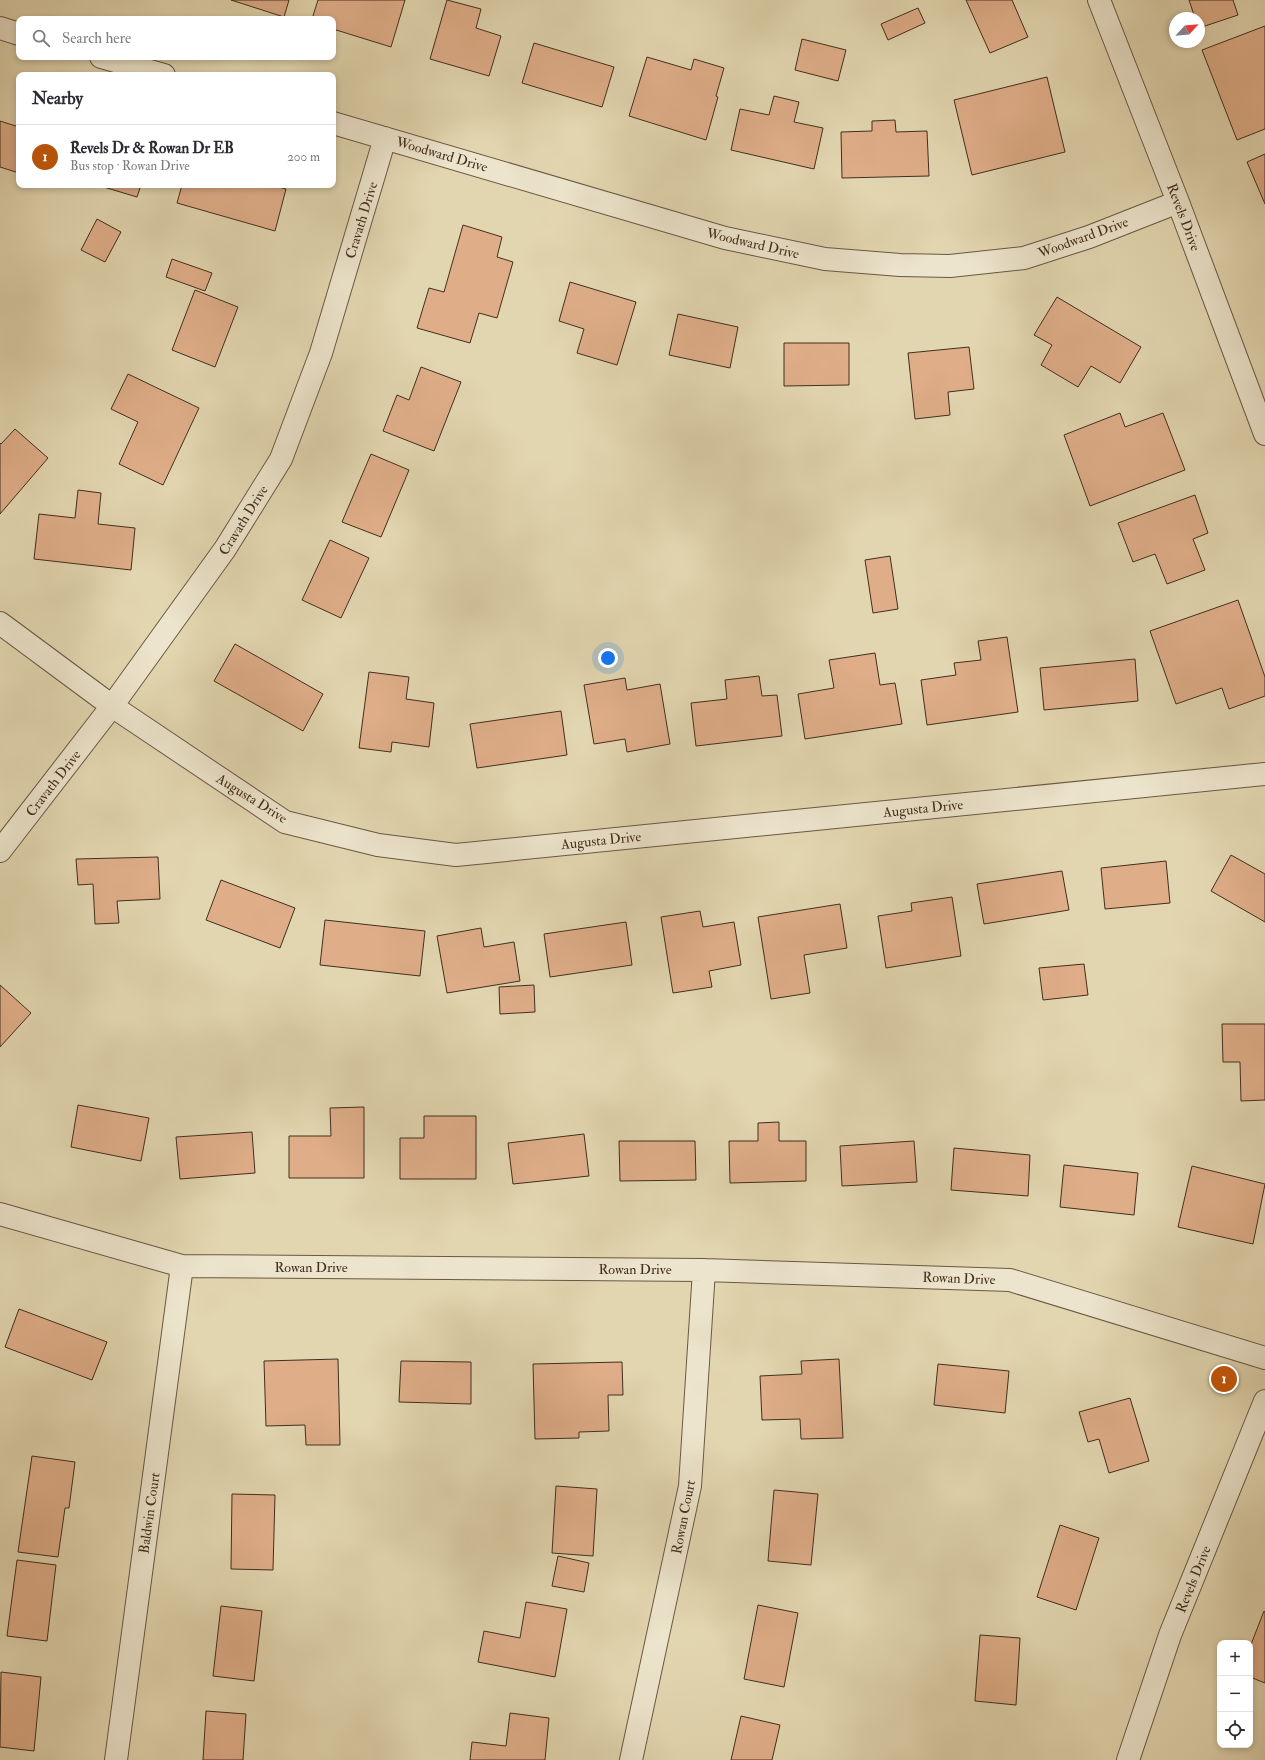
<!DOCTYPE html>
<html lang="en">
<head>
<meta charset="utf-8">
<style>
  body { margin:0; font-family:"IM FELL Double Pica",serif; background:#f2f2f3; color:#2b2b33 }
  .controls { position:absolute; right:12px; bottom:12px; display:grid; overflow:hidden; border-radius:8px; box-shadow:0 2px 6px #0003 }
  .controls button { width:36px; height:36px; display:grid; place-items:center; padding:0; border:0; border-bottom:1px solid #e1e1e2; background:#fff; color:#2b2b33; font:20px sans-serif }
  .compass { position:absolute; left:1169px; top:12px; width:36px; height:36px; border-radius:50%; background:#fff; box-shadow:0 2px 6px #0003; rotate:64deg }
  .you { position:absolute; left:608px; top:658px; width:14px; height:14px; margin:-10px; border:3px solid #fff; border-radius:50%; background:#1a73e8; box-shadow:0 0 0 6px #1a73e833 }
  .badge { display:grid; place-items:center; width:26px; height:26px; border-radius:50%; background:#b45309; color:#fff; font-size:13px; font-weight:700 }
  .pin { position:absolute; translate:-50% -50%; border:2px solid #fff; box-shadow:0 1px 4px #0006 }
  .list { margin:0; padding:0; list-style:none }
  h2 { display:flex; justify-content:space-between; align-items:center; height:52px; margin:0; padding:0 16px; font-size:17px }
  h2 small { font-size:13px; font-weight:400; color:#7c7c81 }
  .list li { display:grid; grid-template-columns:26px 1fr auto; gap:12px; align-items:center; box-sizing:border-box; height:64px; padding:0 16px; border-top:1px solid #e1e1e2 }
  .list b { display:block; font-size:15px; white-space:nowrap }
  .list p { margin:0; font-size:13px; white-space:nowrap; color:#7c7c81 }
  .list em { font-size:13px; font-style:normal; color:#7c7c81 }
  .icon { flex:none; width:22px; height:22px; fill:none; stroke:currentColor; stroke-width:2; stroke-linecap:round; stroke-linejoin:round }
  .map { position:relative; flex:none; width:1265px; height:1760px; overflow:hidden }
  .search { position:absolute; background:#fff; box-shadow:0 2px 6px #0003; left:16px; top:16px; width:320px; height:44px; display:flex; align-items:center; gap:10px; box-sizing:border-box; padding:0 14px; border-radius:8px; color:#7c7c81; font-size:15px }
  .panel { position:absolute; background:#fff; box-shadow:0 2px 6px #0003; left:16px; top:72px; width:320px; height:116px; border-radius:8px }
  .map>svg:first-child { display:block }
  .building { fill:#dfae89; stroke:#422e1e }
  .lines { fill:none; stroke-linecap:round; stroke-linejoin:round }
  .minor-casing { stroke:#6a5842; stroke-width:24 }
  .minor { stroke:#ece4cc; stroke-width:22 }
  .labels { text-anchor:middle; stroke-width:3; stroke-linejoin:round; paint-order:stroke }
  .street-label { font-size:14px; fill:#422e1e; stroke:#ece4cc }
</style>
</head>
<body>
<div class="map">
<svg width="1265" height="1760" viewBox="0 0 1265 1760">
  <rect width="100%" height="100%" fill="#e2d6b0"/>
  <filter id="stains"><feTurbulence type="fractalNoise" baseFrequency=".005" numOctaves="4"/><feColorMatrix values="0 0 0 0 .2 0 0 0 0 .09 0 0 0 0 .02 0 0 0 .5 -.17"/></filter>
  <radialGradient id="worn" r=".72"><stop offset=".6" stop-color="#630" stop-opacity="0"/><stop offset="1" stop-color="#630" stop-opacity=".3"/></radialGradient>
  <path class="building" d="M231,0H289L284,17Z
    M318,0H405L391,47L333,29V19H312Z
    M447,0L481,9L476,28L501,36L489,76L430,59Z
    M966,0H1012L1028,37L990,53Z
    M1189,0H1233L1238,15L1199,28V18H1195Z
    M918,8L925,23L888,40L881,24Z
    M1265,26V129L1237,140L1202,50Z
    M802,39L846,50L838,81L795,70Z
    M534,43L614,67L602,107L522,83Z
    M647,57L691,70L694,59L724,68L716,96L718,97L706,140L629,116Z
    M1047,77L1065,152L972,175L954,100Z
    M774,96L799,102L794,122L823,128L814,169L731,150L740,109L769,115Z
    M895,120L896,132L927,131L929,176L842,178L841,132L872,131V121Z
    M0,121L19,127V173L0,167Z
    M1265,154V204L1247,162Z
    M97,185H141L137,197Z
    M182,185H271L286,189L275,231L177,203Z
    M97,219L121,232L105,262L81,250Z
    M463,225L502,237L497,257L513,262L497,318L479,313L470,343L417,328L429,288L444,292Z
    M172,259L212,273L205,291L166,277Z
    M570,282L636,302L617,365L577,353L584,329L559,321Z
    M195,290L238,307L215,367L172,350Z
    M1057,297L1141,347L1120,383L1091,366L1078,387L1041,365L1052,345L1034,335Z
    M678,314L738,327L730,368L669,355Z
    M784,343H849V385L784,386Z
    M969,347L974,389L948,392L950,415L915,419L908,353Z
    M421,367L461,382L434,451L383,431L397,395L409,400Z
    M128,374L199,408L163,485L119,464L138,422L111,409Z
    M1120,413L1125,427L1163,413L1185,470L1090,506L1064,435Z
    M15,429L48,458L0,514V443L1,444Z
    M371,454L409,470L381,537L342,522Z
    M78,490L101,493L98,524L135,528L131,570L34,559L39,514L75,518Z
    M1195,495L1208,533L1193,539L1205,570L1167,584L1155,554L1133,562L1118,523Z
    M330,540L369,558L341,618L302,600Z
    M890,556L898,609L873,613L865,560Z
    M1238,600L1265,677V696L1229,709L1222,688L1176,704L1150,631Z
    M1007,637L1018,712L927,725L921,680L956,675L954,663L981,660L978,641Z
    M235,644L323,694L303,731L214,681Z
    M875,653L880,685L895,683L902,724L805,739L798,694L834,688L829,660Z
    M1135,659L1138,701L1044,710L1040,668Z
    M369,672L409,677L406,699L434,703L429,747L392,742L391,752L359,748Z
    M759,676L762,696L777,695L782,736L696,746L691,703L727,699L725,680Z
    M625,678L627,690L660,684L670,744L627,752L625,739L594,744L584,685Z
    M561,711L567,755L477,768L470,724Z
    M1231,855L1265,874V922L1211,891Z
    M158,857L160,899L117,901L119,923L95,924L93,884L78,885L76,859Z
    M1166,861L1170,903L1105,909L1101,868Z
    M1062,871L1069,910L984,924L977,884Z
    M221,880L295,908L280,948L206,920Z
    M952,897L961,956L886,968L878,916L912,911L911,903Z
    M840,904L847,948L804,955L810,993L771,999L758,917Z
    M700,911L703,927L734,922L741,965L709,971L712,987L673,993L661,917Z
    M325,920L425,931L420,976L320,965Z
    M626,922L632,965L550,977L544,934Z
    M481,928L484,947L514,942L520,981L447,993L437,936Z
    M1084,964L1088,995L1043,1000L1039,968Z
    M0,985L31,1013L0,1047Z
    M534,985L535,1012L500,1014L499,987Z
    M1222,1024H1265V1100L1241,1101L1240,1062H1223Z
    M78,1105L149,1118L141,1161L71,1147Z
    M364,1107V1178H289V1136H331L330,1108Z
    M424,1116H476V1179H400V1138H424Z
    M779,1122V1141H806V1181L730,1183L729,1141H758V1123Z
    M252,1132L255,1173L180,1179L176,1137Z
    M584,1134L589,1176L513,1184L508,1143Z
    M619,1141H695L696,1180L620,1181Z
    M914,1141L917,1182L842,1186L840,1146Z
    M954,1148L1030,1155L1028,1196L951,1190Z
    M1064,1165L1138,1173L1134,1215L1060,1207Z
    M1192,1166L1265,1184L1253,1244L1178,1227Z
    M19,1309L107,1342L92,1380L5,1347Z
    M338,1359L340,1445H306L305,1425L266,1426L264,1361Z
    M839,1359L843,1438L801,1439L800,1419L762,1420L760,1376L802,1374L801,1361Z
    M401,1361L471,1362V1404L399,1402Z
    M622,1362L623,1395H608L609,1431L579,1432V1438L535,1439L533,1364Z
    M938,1364L1009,1371L1005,1413L934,1405Z
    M1130,1398L1149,1461L1109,1473L1099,1439L1088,1442L1079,1412Z
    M32,1456L75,1462L69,1508H65L58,1557L18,1552Z
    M556,1486L597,1489L593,1556L552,1553Z
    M774,1490L818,1494L811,1565L768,1561Z
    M232,1494L275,1495L273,1570L231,1569Z
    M1060,1525L1099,1538L1076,1610L1037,1597Z
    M558,1556L589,1563L584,1592L552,1586Z
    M17,1560L56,1565L47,1641L7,1636Z
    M526,1602L567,1609L555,1677L478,1662L484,1631L520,1638Z
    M758,1605L798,1613L784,1687L744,1679Z
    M221,1606L262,1611L254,1681L213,1676Z
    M1264,1611L1265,1612V1683L1250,1677V1647Z
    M980,1635L1020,1638L1016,1705L975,1701Z
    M1,1672L41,1677L34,1751L0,1747Z
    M206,1711L246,1714L243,1760H203Z
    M510,1713L549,1718L545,1760H470L472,1742L506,1746Z
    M741,1716L780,1725L772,1760H731Z"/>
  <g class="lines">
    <defs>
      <path id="minor" d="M1099,0L1178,202L1265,434
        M0,28L19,34
        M101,57L164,75
        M333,123L725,238L825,259L900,265L950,266L1024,258L1089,237L1178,202
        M0,623L112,706L285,822L378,845L456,855L1265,774
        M0,851L112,706L225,549L281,459L321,353L385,138
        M0,1214L182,1266L704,1270L1010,1280L1265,1358
        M116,1760L182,1266
        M631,1760L690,1486L704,1270
        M1128,1760L1170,1635L1265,1401"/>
    </defs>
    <use href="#minor" class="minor-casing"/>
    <use href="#minor" class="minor"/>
  </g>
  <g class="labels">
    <g class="street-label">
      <text transform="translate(442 154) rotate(16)" y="5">Woodward Drive</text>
      <text transform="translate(1184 217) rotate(69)" y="5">Revels Drive</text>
      <text transform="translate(361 220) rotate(-73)" y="5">Cravath Drive</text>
      <text transform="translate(1083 237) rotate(-20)" y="5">Woodward Drive</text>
      <text transform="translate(753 243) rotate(13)" y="5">Woodward Drive</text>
      <text transform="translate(243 520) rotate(-58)" y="5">Cravath Drive</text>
      <text transform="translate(53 783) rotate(-52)" y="5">Cravath Drive</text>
      <text transform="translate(252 798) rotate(32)" y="5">Augusta Drive</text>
      <text transform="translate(923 808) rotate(-6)" y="5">Augusta Drive</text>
      <text transform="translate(601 840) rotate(-6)" y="5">Augusta Drive</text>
      <text x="311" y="1272">Rowan Drive</text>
      <text x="635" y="1274">Rowan Drive</text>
      <text transform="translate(959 1278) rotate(2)" y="5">Rowan Drive</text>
      <text transform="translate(149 1513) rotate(-82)" y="5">Baldwin Court</text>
      <text transform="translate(683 1517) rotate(-79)" y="5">Rowan Court</text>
      <text transform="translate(1193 1579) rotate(-68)" y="5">Revels Drive</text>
    </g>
  </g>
  <rect width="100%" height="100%" filter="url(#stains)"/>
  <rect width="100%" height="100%" fill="url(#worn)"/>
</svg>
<div class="controls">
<button>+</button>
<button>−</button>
<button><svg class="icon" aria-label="locate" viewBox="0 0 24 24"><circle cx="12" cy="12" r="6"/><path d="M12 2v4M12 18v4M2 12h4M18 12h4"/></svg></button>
</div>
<svg class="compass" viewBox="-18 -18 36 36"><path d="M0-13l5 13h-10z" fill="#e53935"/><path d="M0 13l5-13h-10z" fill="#7c7c81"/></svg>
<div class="you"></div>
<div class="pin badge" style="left:1224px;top:1379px">1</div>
<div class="search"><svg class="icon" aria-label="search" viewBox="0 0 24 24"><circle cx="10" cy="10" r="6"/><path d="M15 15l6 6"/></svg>Search here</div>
<section class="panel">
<h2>Nearby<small></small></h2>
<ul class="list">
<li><span class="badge">1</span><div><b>Revels Dr &amp; Rowan Dr EB</b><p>Bus stop · Rowan Drive</p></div><em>200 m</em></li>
</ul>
</section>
</div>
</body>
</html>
